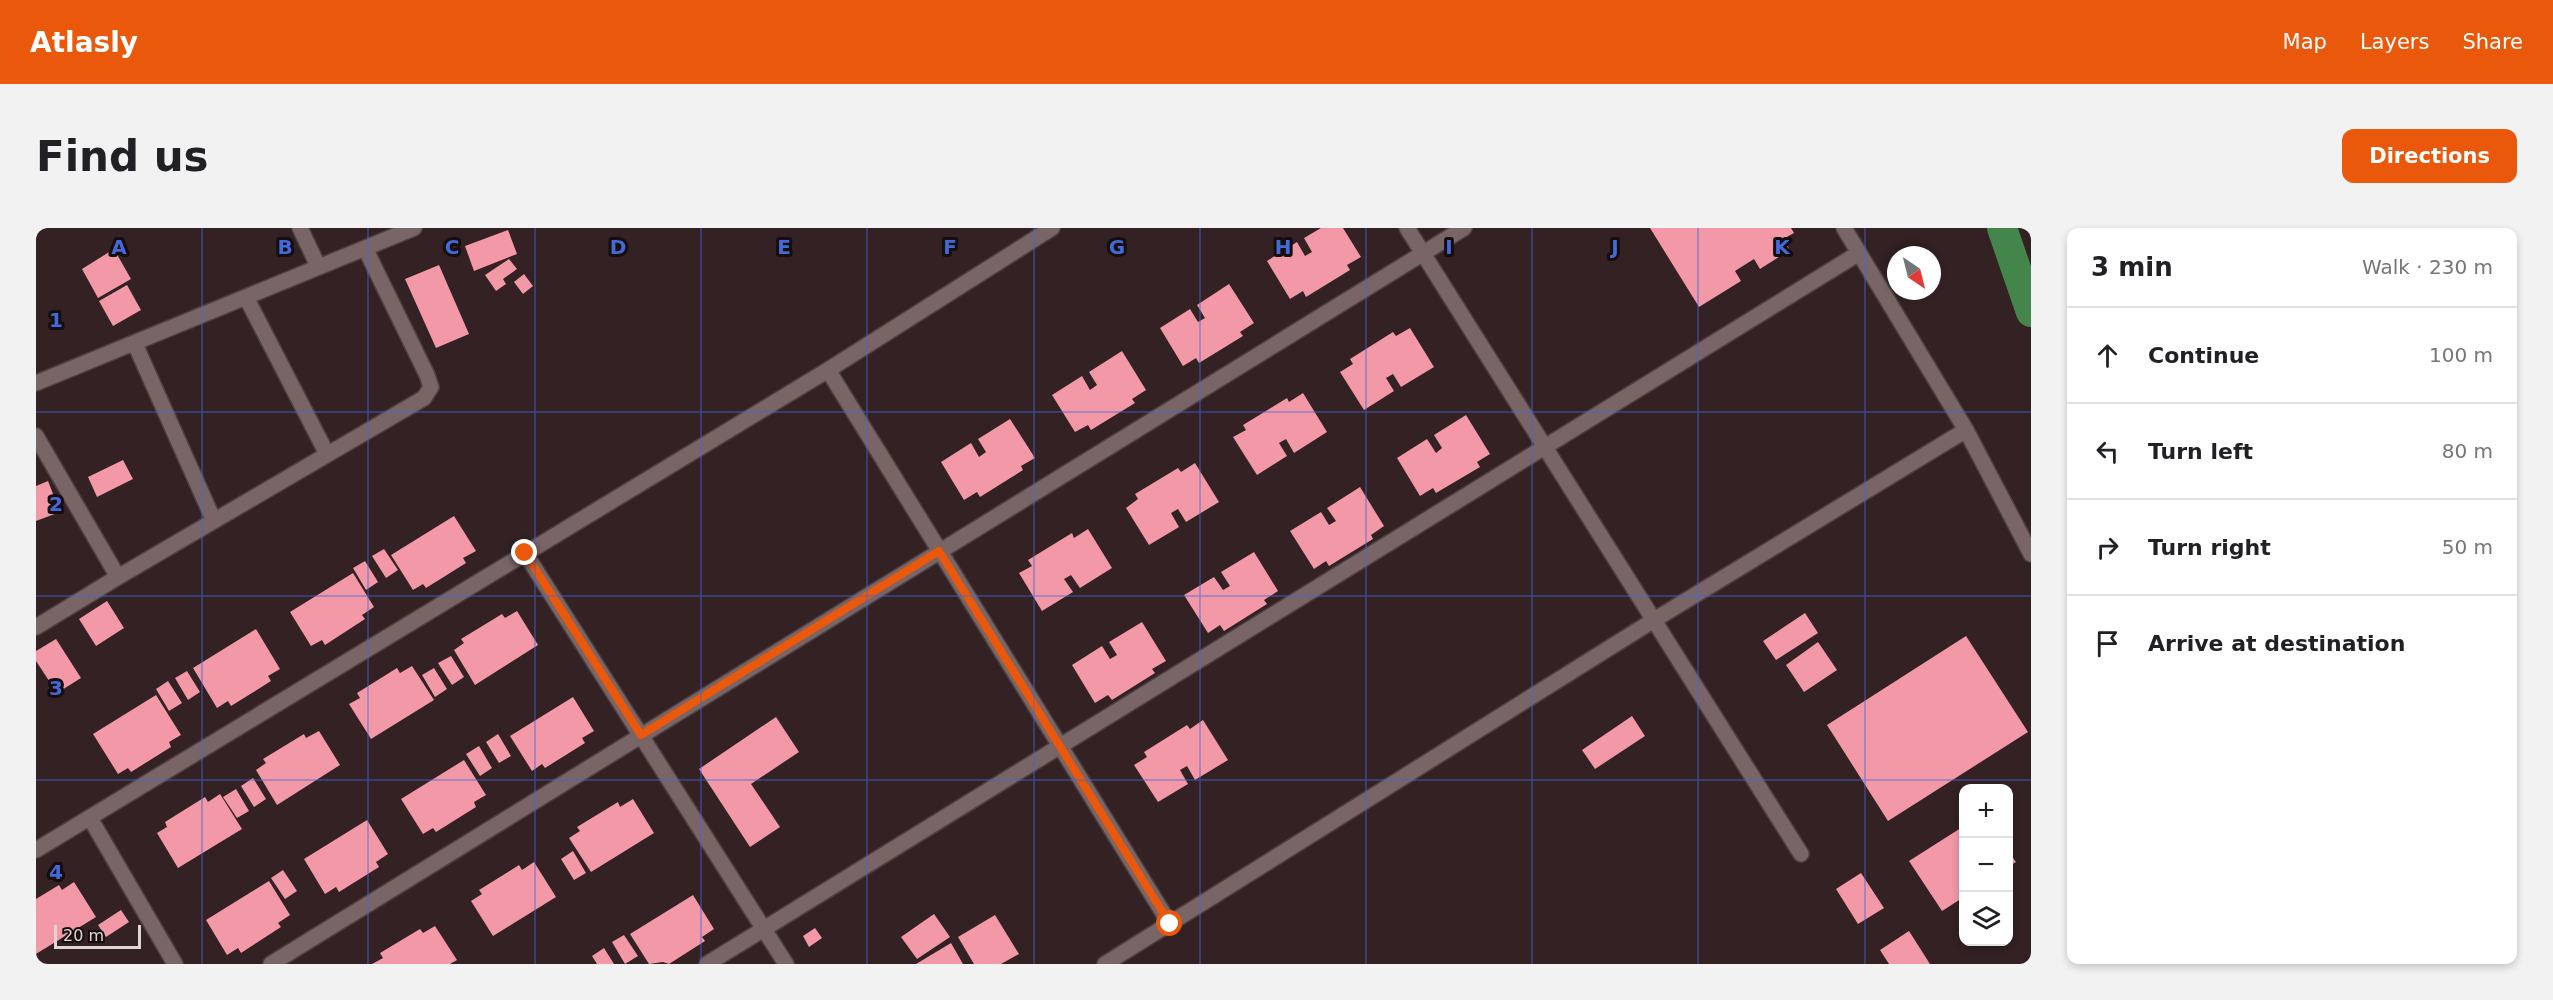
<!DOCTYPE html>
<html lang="en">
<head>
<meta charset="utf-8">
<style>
  body { margin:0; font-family:"DejaVu Sans",sans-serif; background:#f2f2f2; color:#202124 }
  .controls { position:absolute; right:18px; bottom:18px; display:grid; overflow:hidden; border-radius:12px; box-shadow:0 3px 9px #0003 }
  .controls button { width:54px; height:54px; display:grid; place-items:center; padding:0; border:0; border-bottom:2px solid #e0e0e0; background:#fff; color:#202124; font:30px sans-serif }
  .compass { position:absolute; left:1851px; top:18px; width:54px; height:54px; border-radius:50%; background:#fff; box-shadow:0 3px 9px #0003; rotate:145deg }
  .scale { position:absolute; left:18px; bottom:15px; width:87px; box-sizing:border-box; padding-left:6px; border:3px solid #e1d5d6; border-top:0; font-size:16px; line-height:21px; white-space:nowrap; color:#e1d5d6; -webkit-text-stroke:4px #150d0e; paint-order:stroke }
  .stop { position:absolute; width:18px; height:18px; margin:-14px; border:4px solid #ea580c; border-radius:50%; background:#fff }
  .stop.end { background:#ea580c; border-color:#fff; box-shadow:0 2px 6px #0008 }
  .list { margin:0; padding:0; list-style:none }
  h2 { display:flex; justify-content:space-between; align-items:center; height:78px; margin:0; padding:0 24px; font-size:26px }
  h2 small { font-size:20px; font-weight:400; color:#757577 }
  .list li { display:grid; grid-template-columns:39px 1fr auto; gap:18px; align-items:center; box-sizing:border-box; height:96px; padding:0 24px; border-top:2px solid #e0e0e0 }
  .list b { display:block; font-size:22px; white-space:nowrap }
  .list em { font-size:20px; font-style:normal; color:#757577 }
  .icon { flex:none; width:33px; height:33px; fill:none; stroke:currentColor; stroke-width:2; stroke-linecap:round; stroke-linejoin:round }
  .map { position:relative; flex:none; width:1995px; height:736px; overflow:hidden; border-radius:12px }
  header { display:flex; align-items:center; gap:36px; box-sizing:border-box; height:84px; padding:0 30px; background:#ea580c; color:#fff }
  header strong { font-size:28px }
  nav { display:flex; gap:33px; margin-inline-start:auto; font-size:21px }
  .intro { display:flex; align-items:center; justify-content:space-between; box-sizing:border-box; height:144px; padding:0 36px }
  h1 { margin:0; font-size:42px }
  .button { padding:15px 27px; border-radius:12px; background:#ea580c; color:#fff; font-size:21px; font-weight:700 }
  main { display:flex; gap:36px; padding:0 36px }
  aside { flex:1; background:#fff; border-radius:12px; box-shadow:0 3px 9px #0003 }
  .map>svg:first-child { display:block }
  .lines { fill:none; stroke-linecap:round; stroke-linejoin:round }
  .canal { stroke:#44854c; stroke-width:30 }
  .building { fill:#f298a6 }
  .minor-casing { stroke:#4e4041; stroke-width:18 }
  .minor { stroke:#796466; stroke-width:15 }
  .route { stroke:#ea580c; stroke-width:8 }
  .grid { fill:none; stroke:#4469d8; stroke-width:1.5; stroke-opacity:0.55 }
  .grid-label { font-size:20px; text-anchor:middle; font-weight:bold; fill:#4469d8; stroke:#150d0e; stroke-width:6; stroke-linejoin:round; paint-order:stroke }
</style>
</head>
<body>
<header>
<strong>Atlasly</strong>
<nav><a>Map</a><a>Layers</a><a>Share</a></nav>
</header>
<div class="intro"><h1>Find us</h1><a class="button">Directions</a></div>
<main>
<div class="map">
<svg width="1995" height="736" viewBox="0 0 1995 736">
  <rect width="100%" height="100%" fill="#332124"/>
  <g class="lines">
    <path class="canal" d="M1966,0L1995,84"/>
  </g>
  <path class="building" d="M1285,0H1307L1325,29L1311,37L1314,42L1270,69L1267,63L1254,71L1231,33L1261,14L1269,28L1276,24L1268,10Z
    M1614,0H1755L1758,5L1747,11L1754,22L1724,41L1718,31L1699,43L1705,53L1663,79Z
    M472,2L481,26L438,43L429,18Z
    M78,21L95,51L62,70L46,41Z
    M473,31L481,41L467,51L470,56L460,63L449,47Z
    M403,37L433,106L400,120L369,51Z
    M488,46L497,58L487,66L478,54Z
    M1193,56L1218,95L1204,104L1207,108L1163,135L1160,130L1147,138L1124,100L1154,81L1162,94L1169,90L1161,77Z
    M91,57L105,82L77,98L63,73Z
    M1374,100L1398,139L1365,159L1357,146L1350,150L1358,163L1328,182L1304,144L1317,136L1314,131L1357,104L1360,108Z
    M1086,123L1110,162L1096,171L1099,175L1055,202L1052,197L1039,204L1016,167L1046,148L1054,162L1061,157L1053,144Z
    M1267,165L1291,204L1258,225L1250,211L1243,215L1251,228L1221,247L1197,209L1210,202L1207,197L1251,170L1253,174Z
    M1430,187L1454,226L1441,234L1444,239L1400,265L1397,260L1384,268L1361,230L1391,211L1400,225L1406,220L1398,207Z
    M974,191L999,230L985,238L987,242L944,269L941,264L928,272L905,234L935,215L943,229L950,224L942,211Z
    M87,232L97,251L61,269L52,249Z
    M1159,235L1183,274L1150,294L1142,281L1135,285L1143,299L1113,317L1090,280L1102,271L1099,266L1142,240L1145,244Z
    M12,253L24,284L0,293V258Z
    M1324,259L1348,298L1335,307L1337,311L1293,338L1290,333L1278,341L1254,303L1285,284L1293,297L1300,293L1291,280Z
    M418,288L440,323L427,330L430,335L390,360L387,356L377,362L355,327Z
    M1052,301L1076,340L1044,360L1035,347L1028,351L1037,364L1006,383L983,345L996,338L992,332L1036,305L1038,310Z
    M348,321L362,342L350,350L336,328Z
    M1218,324L1242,363L1228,372L1231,376L1188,403L1184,397L1172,405L1148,367L1178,349L1187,362L1194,358L1185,344Z
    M329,333L342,354L330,362L317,340Z
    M317,345L338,379L326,387L329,391L289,417L286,412L275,418L254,384Z
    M71,373L88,400L60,418L43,391Z
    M481,383L502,417L439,457L418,422L428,415L425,411L466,386L469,390Z
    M1769,385L1782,405L1740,432L1727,413Z
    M1106,394L1130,433L1116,441L1119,445L1076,472L1072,467L1059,475L1036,437L1066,418L1074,431L1081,427L1073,414Z
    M220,401L244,441L232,448L235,453L195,478L192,473L181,480L157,440Z
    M1930,408L1992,504L1852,593L1791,497Z
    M20,411L45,450L21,465L0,433V423Z
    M1782,414L1801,442L1768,464L1750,437Z
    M415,428L428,449L416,457L402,435Z
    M376,438L398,472L335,511L313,476L324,470L321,465L361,440L364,445Z
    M398,440L411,461L399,469L386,447Z
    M151,443L164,464L152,472L139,450Z
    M132,453L146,475L133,483L120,461Z
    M120,467L145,507L133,514L135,519L95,544L92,540L82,546L57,506Z
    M537,469L558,503L546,510L549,515L509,540L506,536L496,543L474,508Z
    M1596,488L1609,508L1559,541L1546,522Z
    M740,489L763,524L715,556L744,599L714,619L663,541Z
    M1167,492L1192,532L1159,552L1151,538L1144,542L1152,556L1122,574L1098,537L1111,529L1108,524L1151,497L1154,501Z
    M283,503L304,537L241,577L220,542L230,535L227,531L268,506L270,510Z
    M462,506L475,528L463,535L450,514Z
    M443,518L456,540L444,548L430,526Z
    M428,532L450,567L438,574L440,579L400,604L397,600L387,606L365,571Z
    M217,550L230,571L218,579L205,558Z
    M200,561L213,583L201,590L187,569Z
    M184,566L206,601L142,640L121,605L131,599L129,594L169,569L172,574Z
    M597,571L618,605L555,644L533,610L544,603L541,599L582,574L584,579Z
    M331,592L352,626L340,634L343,639L303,664L300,659L289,666L268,631Z
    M1928,598V669L1906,683L1873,633Z
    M537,623L550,645L538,652L525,631Z
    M1972,623L1980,634L1972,639Z
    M498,634L520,669L457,708L435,673L446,666L443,662L483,637L486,642Z
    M247,642L261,663L249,671L235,650Z
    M1825,645L1848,680L1822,696L1800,661Z
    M233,653L254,687L242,695L245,699L205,725L202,720L191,727L170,692Z
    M38,654L60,689L0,726V671L23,657L26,662Z
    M657,667L678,701L666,709L669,713L633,736L627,734L613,736L594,706Z
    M85,682L93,694L70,709L62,697Z
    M898,686L914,709L881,731L865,709Z
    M959,687L983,726L965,736H938L922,709Z
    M399,698L421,732L414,736H336L347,730L344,725L384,701L387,705Z
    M779,700L786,710L773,719L767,708Z
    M1873,703L1894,736H1853L1844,722Z
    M588,707L602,728L589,736L576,714Z
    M915,715L927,736H880Z
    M568,720L578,736H561L556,728Z"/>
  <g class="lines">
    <defs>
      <path id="minor" d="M264,0L282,38
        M1371,0L1765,626
        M1808,0L1930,202L1995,326
        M210,69L291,226
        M99,116L178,293
        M792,142L1134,696
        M0,155L378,0
        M0,208L82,349L0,399
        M489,325L750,736
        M82,349L388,170L395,159L391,147L329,20
        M54,590L139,736
        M0,622L792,142L1016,0
        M235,736L1428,0
        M671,736L1823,25
        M1069,736L1618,392L1930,202"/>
    </defs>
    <use href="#minor" class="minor-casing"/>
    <use href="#minor" class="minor"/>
  </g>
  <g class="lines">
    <path class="route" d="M489,325L605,507L903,323L1134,696"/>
  </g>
  <path class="grid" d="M166,0V736M332,0V736M499,0V736M665,0V736M831,0V736M998,0V736M1164,0V736M1330,0V736M1496,0V736M1662,0V736M1829,0V736M0,184H1995M0,368H1995M0,552H1995"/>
  <g class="grid-label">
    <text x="83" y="26">A</text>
    <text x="249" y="26">B</text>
    <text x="416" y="26">C</text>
    <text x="582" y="26">D</text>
    <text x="748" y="26">E</text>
    <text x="914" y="26">F</text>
    <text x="1081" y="26">G</text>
    <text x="1247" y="26">H</text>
    <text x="1413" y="26">I</text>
    <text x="1579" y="26">J</text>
    <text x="1746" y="26">K</text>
    <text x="20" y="99">1</text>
    <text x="20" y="283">2</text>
    <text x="20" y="467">3</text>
    <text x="20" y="651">4</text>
  </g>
</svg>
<div class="controls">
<button>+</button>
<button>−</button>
<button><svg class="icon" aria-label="layers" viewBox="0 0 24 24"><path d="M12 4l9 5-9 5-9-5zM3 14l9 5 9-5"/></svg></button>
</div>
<svg class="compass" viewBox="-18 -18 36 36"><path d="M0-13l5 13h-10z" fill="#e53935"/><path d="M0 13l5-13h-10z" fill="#757577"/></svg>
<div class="scale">20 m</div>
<div class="stop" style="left:1134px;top:696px"></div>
<div class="stop end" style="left:489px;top:325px"></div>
</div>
<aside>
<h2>3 min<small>Walk · 230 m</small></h2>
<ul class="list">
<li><svg class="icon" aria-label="ahead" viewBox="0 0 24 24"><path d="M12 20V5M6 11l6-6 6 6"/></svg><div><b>Continue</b></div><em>100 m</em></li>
<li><svg class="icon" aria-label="left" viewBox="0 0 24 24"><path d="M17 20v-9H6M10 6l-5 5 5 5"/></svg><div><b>Turn left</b></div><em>80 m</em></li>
<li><svg class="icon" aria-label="right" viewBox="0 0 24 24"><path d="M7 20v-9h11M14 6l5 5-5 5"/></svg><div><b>Turn right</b></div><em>50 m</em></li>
<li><svg class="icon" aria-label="arrive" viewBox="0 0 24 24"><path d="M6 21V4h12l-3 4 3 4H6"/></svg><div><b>Arrive at destination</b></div></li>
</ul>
</aside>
</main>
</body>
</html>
